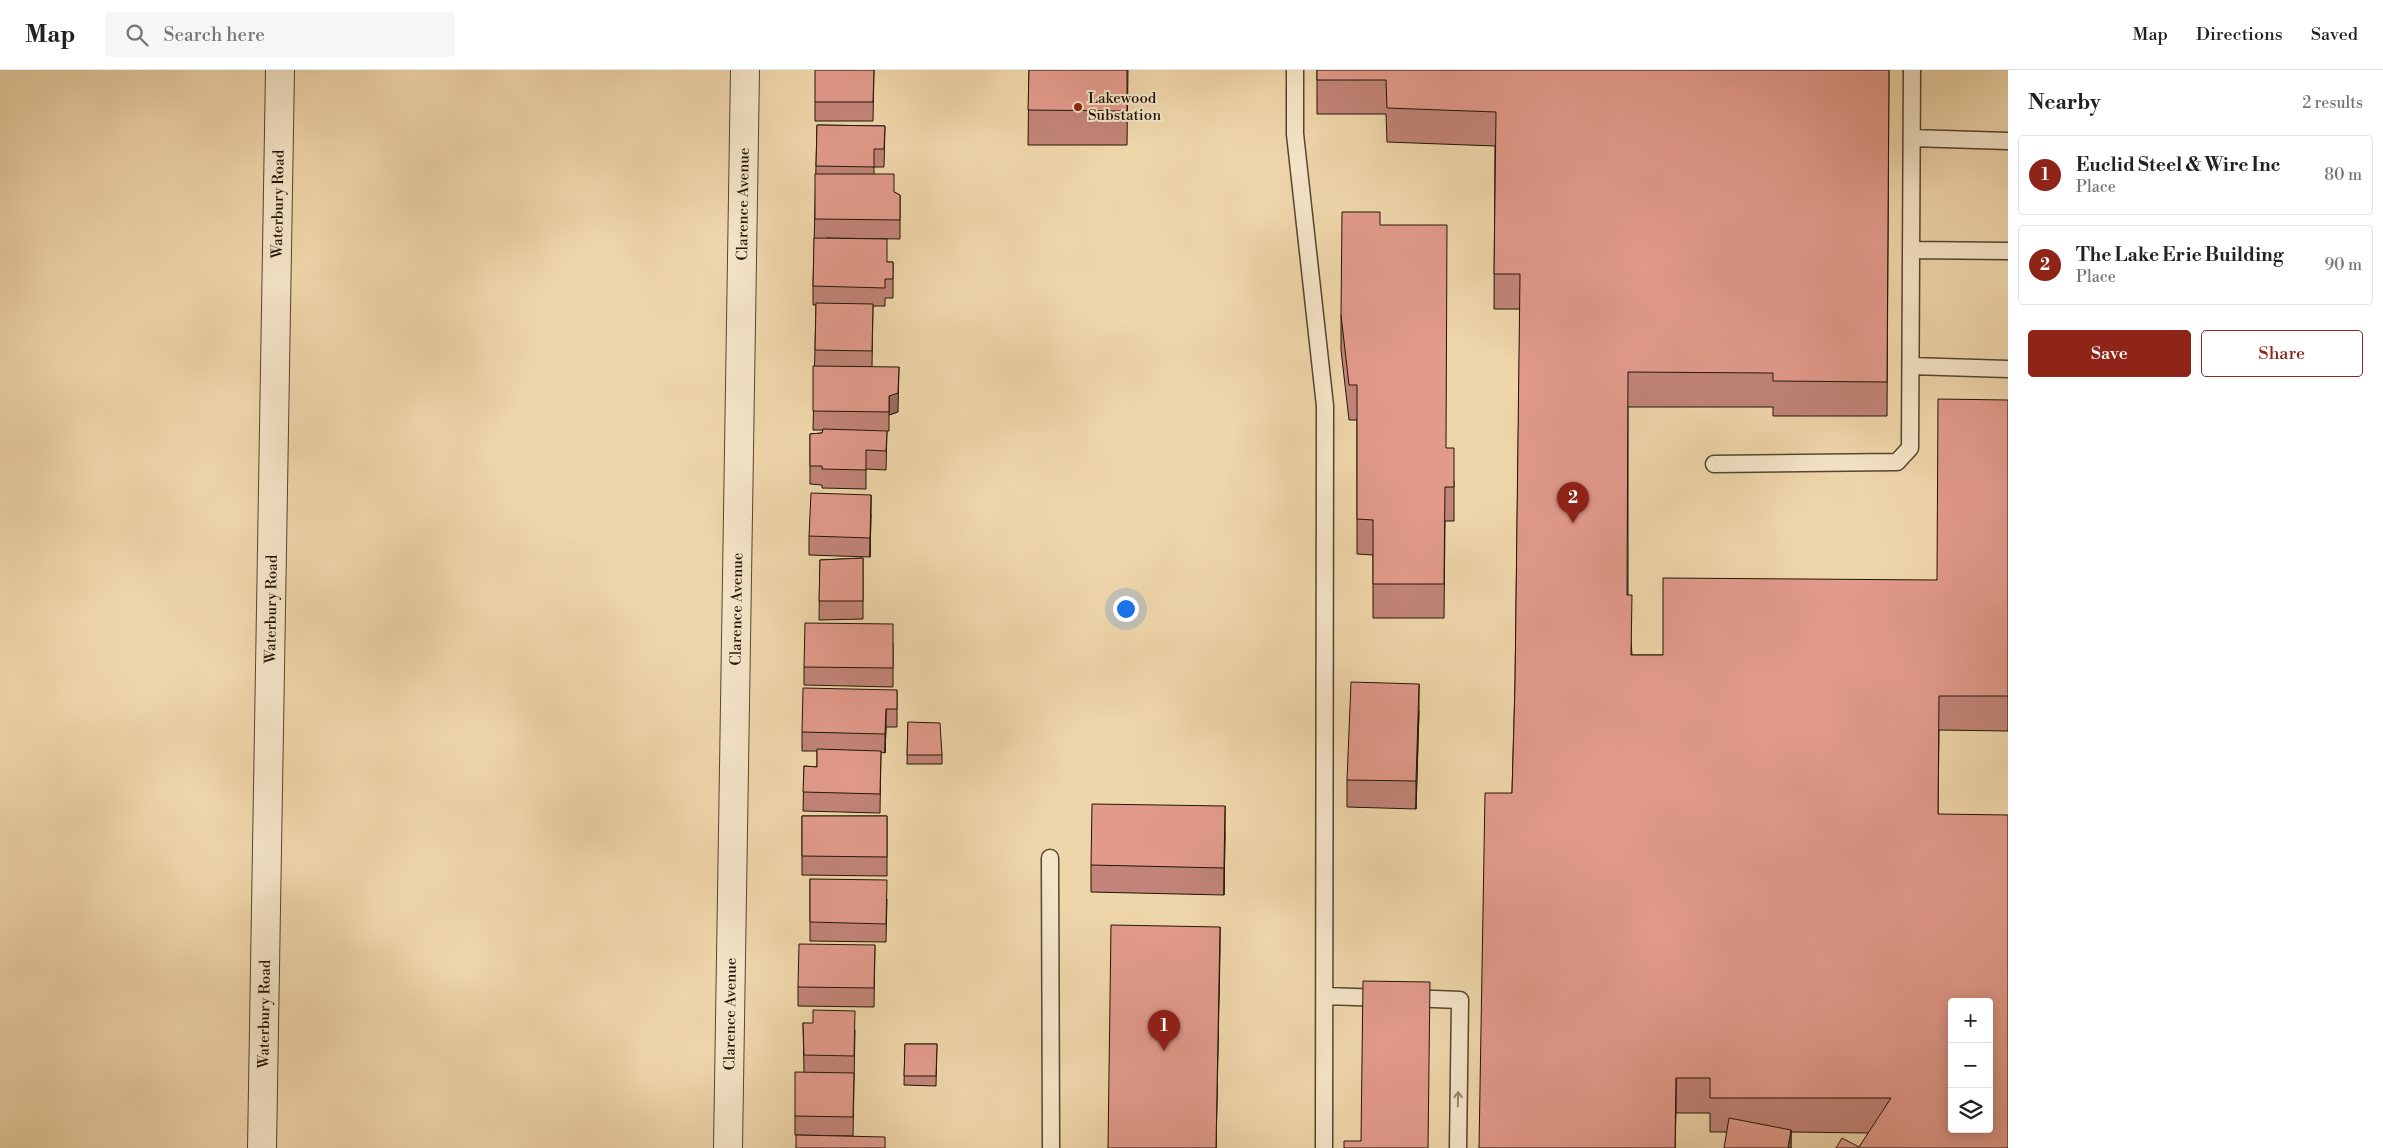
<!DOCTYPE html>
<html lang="en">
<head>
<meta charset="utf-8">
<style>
  body { margin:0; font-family:"Libre Bodoni",serif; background:#f6f6f6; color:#222 }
  .controls { position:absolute; right:15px; bottom:15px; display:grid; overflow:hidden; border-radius:5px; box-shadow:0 2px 12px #0003 }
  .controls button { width:45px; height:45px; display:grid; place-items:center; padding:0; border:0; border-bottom:1px solid #e0e0e0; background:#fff; color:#222; font:25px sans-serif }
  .you { position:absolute; left:1125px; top:538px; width:18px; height:18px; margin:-12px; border:4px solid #fff; border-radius:50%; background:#1a73e8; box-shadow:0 0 0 8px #1a73e833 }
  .badge { display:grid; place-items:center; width:32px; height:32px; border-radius:50%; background:#8f2418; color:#fff; font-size:16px; font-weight:700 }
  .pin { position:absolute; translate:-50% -41px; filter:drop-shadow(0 1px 2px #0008) }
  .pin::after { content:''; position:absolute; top:26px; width:18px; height:15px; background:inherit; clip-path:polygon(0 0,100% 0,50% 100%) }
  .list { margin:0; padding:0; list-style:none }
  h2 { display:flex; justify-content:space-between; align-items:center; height:65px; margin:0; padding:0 20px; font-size:21px }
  h2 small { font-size:16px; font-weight:400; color:#767676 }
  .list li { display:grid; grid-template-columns:32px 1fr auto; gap:15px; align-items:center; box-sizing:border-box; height:80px; margin:0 10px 10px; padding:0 10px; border:1px solid #e0e0e0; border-radius:5px }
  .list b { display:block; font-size:19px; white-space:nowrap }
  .list p { margin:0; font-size:16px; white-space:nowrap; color:#767676 }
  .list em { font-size:16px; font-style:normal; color:#767676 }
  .actions { display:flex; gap:10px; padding:15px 20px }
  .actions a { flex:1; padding:11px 0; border:1px solid #8f2418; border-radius:5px; text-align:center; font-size:18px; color:#8f2418 }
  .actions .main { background:#8f2418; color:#fff }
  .icon { flex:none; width:28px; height:28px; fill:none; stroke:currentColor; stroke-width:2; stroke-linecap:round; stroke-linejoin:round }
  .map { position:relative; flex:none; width:2008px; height:1078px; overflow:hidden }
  header { display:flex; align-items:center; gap:30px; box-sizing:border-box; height:70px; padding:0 25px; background:#fff; border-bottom:1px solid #e0e0e0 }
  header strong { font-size:24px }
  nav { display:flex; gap:28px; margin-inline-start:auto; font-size:18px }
  .search { width:350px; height:45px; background:#f6f6f6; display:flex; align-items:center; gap:12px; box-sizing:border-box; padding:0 18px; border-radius:5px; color:#767676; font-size:19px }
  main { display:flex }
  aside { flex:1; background:#fff }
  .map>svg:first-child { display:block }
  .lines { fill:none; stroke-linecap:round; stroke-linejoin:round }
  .service-casing { stroke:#54462f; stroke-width:19 }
  .minor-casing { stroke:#54462f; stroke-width:30 }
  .service { stroke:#f5e4c8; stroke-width:16 }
  .minor { stroke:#f5e4c8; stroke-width:28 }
  .wall { fill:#c28478; stroke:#211606 }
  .shaded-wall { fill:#9e6c61; stroke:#211606 }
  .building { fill:#e29a8b; stroke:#211606; fill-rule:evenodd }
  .oneway { stroke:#968771 }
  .poi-dot { fill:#8f2418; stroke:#f5e4c8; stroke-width:2 }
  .labels { text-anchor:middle; stroke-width:4; stroke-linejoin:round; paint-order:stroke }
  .poi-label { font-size:15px; fill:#211606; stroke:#f5e4c8; text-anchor:start }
  .street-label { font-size:15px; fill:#211606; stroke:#f5e4c8 }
</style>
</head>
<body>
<header>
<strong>Map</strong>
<div class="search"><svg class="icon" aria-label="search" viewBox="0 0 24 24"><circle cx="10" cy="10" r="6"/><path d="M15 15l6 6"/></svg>Search here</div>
<nav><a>Map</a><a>Directions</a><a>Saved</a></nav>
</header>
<main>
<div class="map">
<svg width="2008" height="1078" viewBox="0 0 2008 1078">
  <rect width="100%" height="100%" fill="#efd6aa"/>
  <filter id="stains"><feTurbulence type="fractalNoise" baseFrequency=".004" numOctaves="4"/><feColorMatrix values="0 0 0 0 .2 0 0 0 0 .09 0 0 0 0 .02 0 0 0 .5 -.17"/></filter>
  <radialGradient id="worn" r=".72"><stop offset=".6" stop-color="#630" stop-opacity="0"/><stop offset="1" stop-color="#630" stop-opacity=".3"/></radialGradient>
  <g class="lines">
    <defs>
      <path id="service" d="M1295,0V64L1325,336L1324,1078
        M1912,68L2008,71
        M1912,180L2008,181
        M1911,296L2008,299
        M1714,394L1897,392L1910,378L1912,0
        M1050,788L1051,1078
        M1325,926L1384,928
        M1408,928L1460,930L1458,1078"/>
      <g id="minor">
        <path id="s1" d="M262,1078L280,0"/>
        <path id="s2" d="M728,1078L745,0"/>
      </g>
    </defs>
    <use href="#service" class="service-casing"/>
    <use href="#minor" class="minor-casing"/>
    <use href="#service" class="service"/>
    <use href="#minor" class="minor"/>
  </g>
  <path class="wall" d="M874,0L873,51H815V32Z
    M1029,0H1128L1127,75H1028Z
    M1317,0H1889L1887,346H1773V337H1628V525L1632,585H1663L1937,510L2008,330V661L1939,660L1938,744L2008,1078L1859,1077L1869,1063L1791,1062V1078L1727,1062H1710V1043H1676L1512,723L1515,615L1520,239H1494L1495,76L1387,72L1386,44H1317Z
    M817,55L885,56L884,97H874V104L894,122L900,125V169L826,168L887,192H893V228H885V236H873L872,297L898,342L889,345V361H887L886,400L866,399V419L822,418V415L810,414V364L822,363L823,360H813L816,235H813V216Z
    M1341,245L1446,378L1454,412V451H1445L1444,548H1373V485L1357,484V350H1349L1341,280Z
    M871,444L870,487L809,485V466Z
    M863,488V549L819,550L820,490Z
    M893,573V617L804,615V597Z
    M897,620V657H886L885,683L881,682L880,743L803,741L804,696L817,697V681H802V662Z
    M1419,641L1416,739L1347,737V710Z
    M908,652L942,685V694H907Z
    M802,746H887V806L802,805Z
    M1225,763L1224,825L1091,822V795Z
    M810,809L887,829L886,872L810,871Z
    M875,875L874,937L798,936V917Z
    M803,953L855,960L853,1066L795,1065V1046L804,1002Z
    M905,974H937L936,1016L904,1015Z"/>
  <path class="shaded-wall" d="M899,297L898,342L889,345V326Z
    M871,425V444L870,487V468Z
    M1419,614V641L1416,739V711Z
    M886,639V657L885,683V664Z
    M1225,736V763L1224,825V798Z
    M1220,857V884L1216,1078Z
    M1676,1008V1043L1675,1078Z
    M1791,1060V1078H1788Z"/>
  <path class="building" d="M815,0H874L873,32H815Z
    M1029,0H1127V41L1028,40Z
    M1317,0H1889L1887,312L1773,311V303L1628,302L1627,525H1632L1631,585H1663V508L1937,510L1938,329L2008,330V626H1939L1938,744L2008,745V1078H1836L1842,1068L1859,1077L1891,1028H1710V1008H1676L1675,1078H1479L1485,723H1512L1515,615L1520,204H1494L1496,42L1387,38L1386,10H1317ZM1952,932H1989V1059H1952Z
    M817,55L885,56L884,79H874V97L816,96Z
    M815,104H894V122L900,125V150L815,149Z
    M1342,142H1380V155H1447L1446,378H1454V417H1445L1444,514H1373V450L1357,449V315H1349L1341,245Z
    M814,168L887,169V192H893V209H885V218L813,216Z
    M816,233L873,234L872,281L815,280Z
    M813,296L899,297L898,323L889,326V342L813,341Z
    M823,359L887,361L886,381L866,380V400L822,399V396H810V364L822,363Z
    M811,423L871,425L870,468L809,466Z
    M863,488V531H819L820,490Z
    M805,553L893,554V598L804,597Z
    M1351,612L1419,614L1416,711L1347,710Z
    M803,618L897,620V639H886L885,664L802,662Z
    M908,652L940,653L942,685H907Z
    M817,679L881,681L880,724L803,722L804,696L817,697Z
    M1092,734L1225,736L1224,798L1091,795Z
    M802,746H887V787L802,786Z
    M810,809L887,810L886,854L810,852Z
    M1111,855L1220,857L1216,1078H1108Z
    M799,874L875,875L874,918L798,917Z
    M1363,911L1430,912L1428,1078H1344V1071H1361Z
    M813,940L855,941L854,986L804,985L803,953H813Z
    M905,974H937L936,1006H904Z
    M795,1002L854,1003L853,1047L795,1046Z
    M1729,1048L1791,1060L1788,1078H1724Z
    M796,1065L885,1067V1078H796Z"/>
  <defs><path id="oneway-shaft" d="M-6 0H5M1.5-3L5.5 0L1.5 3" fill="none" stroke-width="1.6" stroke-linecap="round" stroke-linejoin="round" transform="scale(1.25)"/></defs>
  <use class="oneway" href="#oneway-shaft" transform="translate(1458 1029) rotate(-89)"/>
  <circle class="poi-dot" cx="1078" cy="37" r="5"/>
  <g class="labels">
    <g class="poi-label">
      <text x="1088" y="33">Lakewood<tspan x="1088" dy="17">Substation</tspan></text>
    </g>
    <g class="street-label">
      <text dy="5" stroke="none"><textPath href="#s1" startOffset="944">Waterbury Road</textPath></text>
      <text dy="5" stroke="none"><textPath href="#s2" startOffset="944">Clarence Avenue</textPath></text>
      <text dy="5" stroke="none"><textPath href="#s1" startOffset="539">Waterbury Road</textPath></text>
      <text dy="5" stroke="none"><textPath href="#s2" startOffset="539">Clarence Avenue</textPath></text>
      <text dy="5" stroke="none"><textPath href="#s1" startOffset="134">Waterbury Road</textPath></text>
      <text dy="5" stroke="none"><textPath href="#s2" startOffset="134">Clarence Avenue</textPath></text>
    </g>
  </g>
  <rect width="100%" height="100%" filter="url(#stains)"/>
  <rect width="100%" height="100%" fill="url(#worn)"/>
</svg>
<div class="controls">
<button>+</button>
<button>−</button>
<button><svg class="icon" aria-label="layers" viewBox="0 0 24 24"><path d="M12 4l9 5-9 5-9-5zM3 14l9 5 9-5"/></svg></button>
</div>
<div class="you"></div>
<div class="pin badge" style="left:1164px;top:981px">1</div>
<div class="pin badge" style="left:1573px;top:453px">2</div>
</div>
<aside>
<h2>Nearby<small>2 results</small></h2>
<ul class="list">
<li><span class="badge">1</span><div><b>Euclid Steel &amp; Wire Inc</b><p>Place</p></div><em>80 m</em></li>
<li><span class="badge">2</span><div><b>The Lake Erie Building</b><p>Place</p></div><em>90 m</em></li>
</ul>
<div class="actions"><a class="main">Save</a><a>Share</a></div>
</aside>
</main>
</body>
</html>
